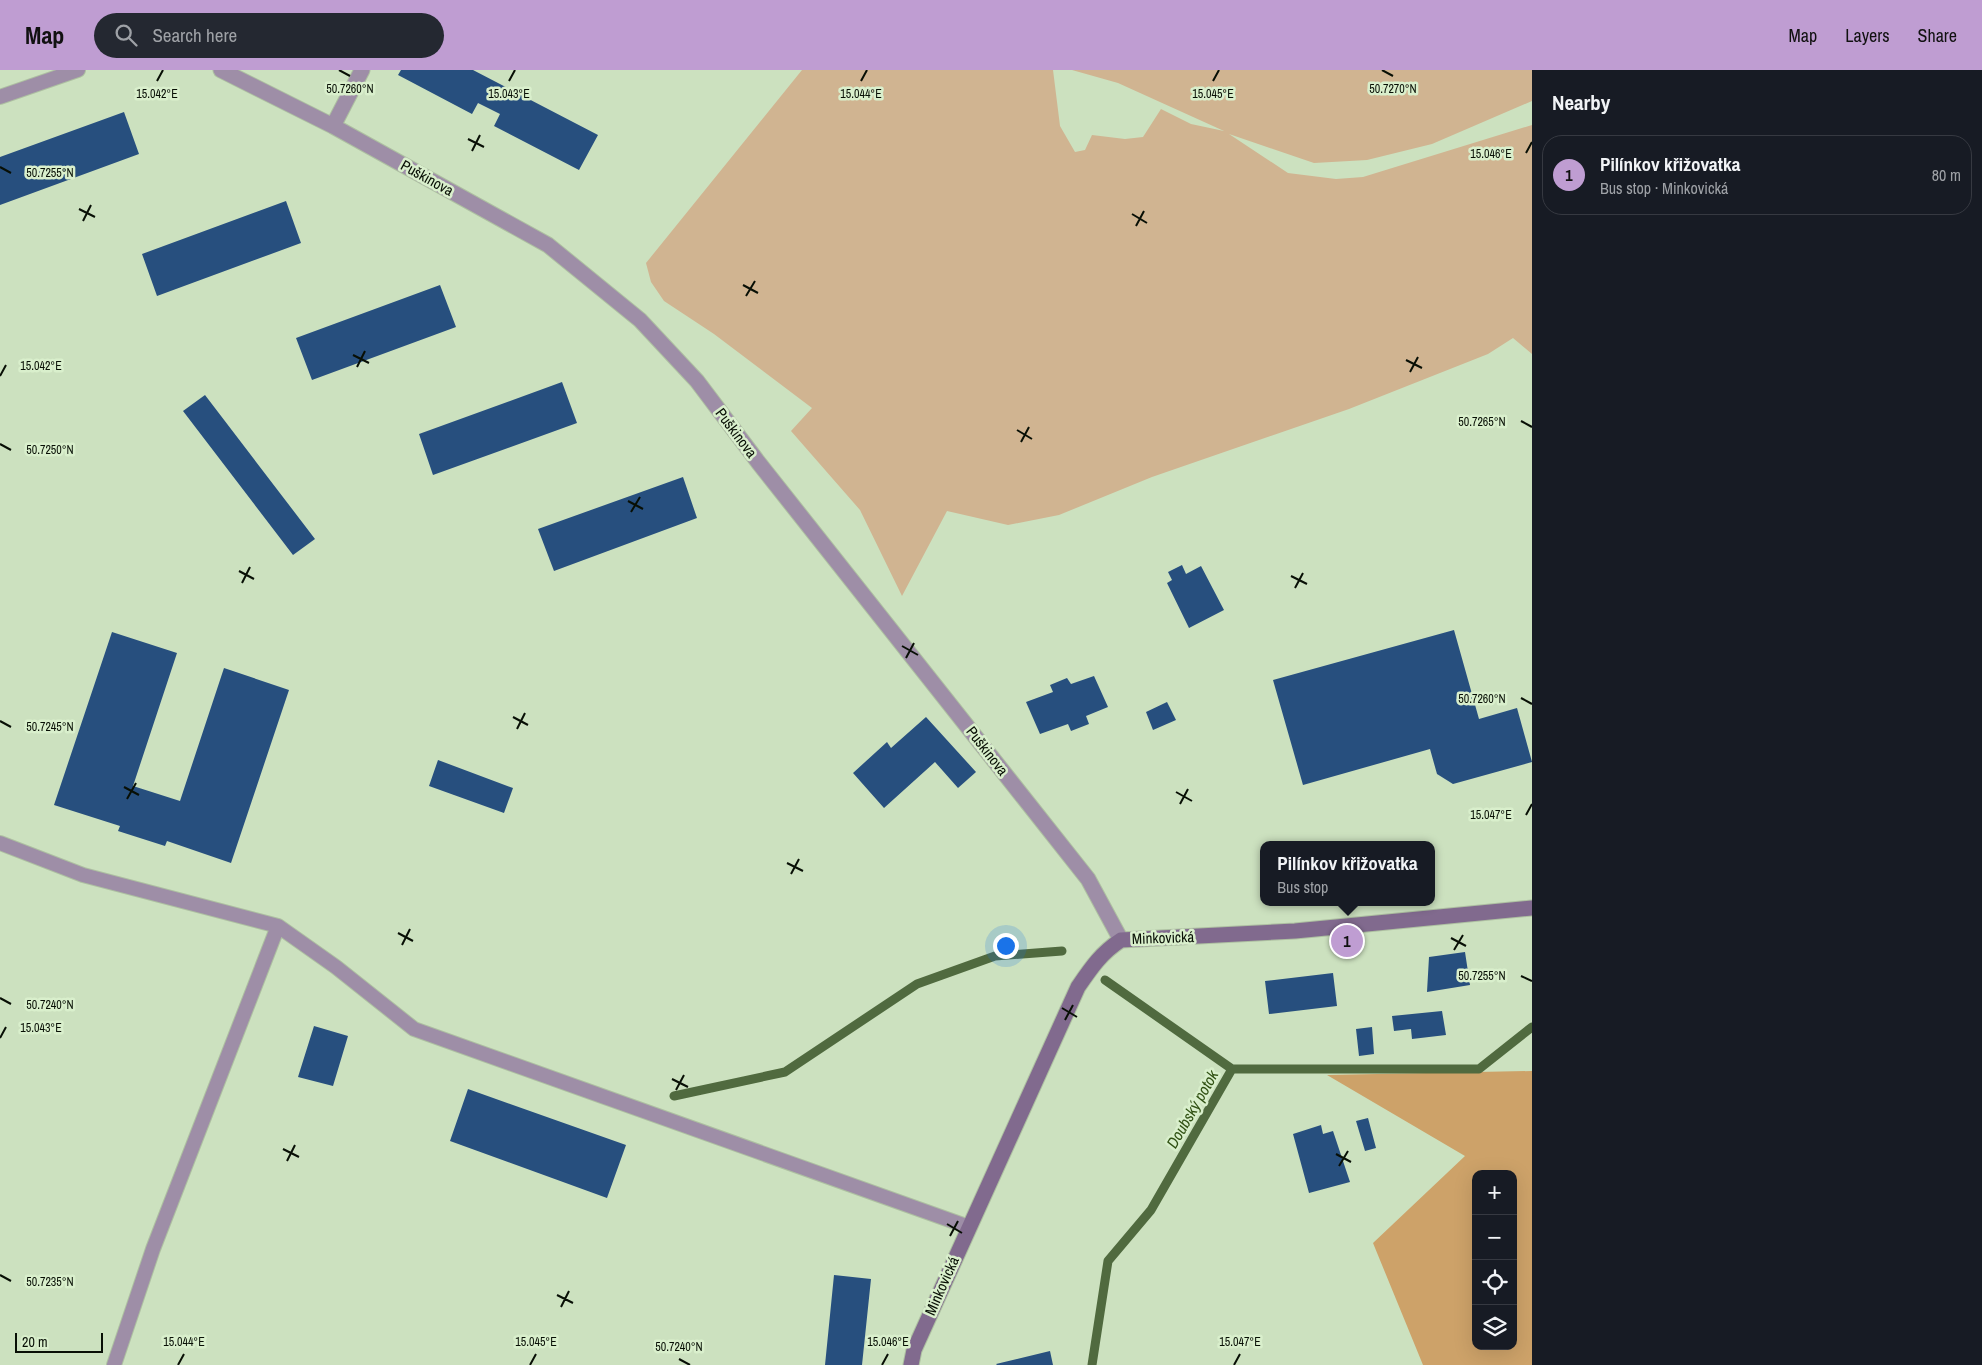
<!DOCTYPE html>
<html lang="en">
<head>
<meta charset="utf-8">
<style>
  body { margin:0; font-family:"Archivo Narrow",sans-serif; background:#242831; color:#f1f3f6 }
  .controls { position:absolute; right:15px; bottom:15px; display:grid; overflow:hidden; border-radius:10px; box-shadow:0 5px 20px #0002 }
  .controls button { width:45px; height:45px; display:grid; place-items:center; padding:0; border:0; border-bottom:1px solid #363941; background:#171b24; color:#f1f3f6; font:25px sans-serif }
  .scale { position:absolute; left:15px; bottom:12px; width:88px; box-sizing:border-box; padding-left:5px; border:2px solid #080f05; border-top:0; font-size:14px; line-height:18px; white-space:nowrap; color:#080f05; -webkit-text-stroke:4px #d9efcc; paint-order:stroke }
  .you { position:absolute; left:1005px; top:875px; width:18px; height:18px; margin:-12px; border:4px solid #fff; border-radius:50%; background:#1a73e8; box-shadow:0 0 0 8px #1a73e833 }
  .badge { display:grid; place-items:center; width:32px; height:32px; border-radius:50%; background:#bf9dd2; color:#111; font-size:16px; font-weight:700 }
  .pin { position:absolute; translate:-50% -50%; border:2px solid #fff; box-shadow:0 1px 5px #0006 }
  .popup { position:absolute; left:1260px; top:771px; width:175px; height:65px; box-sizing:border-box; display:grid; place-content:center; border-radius:10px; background:#171b24; filter:drop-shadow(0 1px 4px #0005); font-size:16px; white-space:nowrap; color:#9ea1a6 }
  .popup b { font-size:19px; color:#f1f3f6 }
  .popup::after { content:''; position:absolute; left:50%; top:100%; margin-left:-10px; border:10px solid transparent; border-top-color:#171b24 }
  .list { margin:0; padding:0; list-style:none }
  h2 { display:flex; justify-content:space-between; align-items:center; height:65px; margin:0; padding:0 20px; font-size:21px }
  h2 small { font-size:16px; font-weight:400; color:#9ea1a6 }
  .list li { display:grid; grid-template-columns:32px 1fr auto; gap:15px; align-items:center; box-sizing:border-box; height:80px; margin:0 10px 10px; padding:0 10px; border:1px solid #363941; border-radius:20px }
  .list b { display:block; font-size:19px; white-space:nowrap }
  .list p { margin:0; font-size:16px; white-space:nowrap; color:#9ea1a6 }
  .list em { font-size:16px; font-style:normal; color:#9ea1a6 }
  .icon { flex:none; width:28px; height:28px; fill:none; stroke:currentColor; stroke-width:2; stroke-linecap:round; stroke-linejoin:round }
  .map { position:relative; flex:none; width:1532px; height:1295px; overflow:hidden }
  header { display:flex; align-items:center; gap:30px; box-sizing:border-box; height:70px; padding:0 25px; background:#bf9dd2; color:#111 }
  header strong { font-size:24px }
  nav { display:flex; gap:28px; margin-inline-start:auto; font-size:18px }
  .search { width:350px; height:45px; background:#242831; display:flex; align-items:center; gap:12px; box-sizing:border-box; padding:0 18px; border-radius:28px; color:#9ea1a6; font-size:19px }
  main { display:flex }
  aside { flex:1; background:#171b24 }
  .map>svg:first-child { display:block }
  .green { fill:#d0b491 }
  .forest { fill:#cda269; fill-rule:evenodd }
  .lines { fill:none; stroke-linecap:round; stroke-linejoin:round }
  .stream { stroke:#506a3f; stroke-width:9 }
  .building { fill:#274f7e }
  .lane-casing { stroke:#adbfa1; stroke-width:16 }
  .street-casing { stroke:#adbfa1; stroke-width:17 }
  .secondary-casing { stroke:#adbfa1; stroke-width:17 }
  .lane { stroke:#9e8ea7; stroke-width:14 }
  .street { stroke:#9e8ea7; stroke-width:15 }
  .secondary { stroke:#816a8e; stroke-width:15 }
  .ticks { fill:none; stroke:#080f05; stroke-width:2 }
  .labels { text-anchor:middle; stroke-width:5; stroke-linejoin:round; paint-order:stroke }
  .street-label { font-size:15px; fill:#080f05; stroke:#d9efcc }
  .water-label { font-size:16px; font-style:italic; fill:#305113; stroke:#d9efcc }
  .ticks-label { font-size:12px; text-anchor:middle; fill:#080f05; stroke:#d9efcc; stroke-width:5; stroke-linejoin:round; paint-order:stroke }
</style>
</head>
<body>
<header>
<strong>Map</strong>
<div class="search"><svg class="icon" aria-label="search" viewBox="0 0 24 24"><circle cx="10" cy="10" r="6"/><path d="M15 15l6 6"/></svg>Search here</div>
<nav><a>Map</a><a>Layers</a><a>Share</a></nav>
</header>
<main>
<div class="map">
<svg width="1532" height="1295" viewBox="0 0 1532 1295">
  <rect width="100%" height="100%" fill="#cce1bf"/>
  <path class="green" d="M802,0H1053L1060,56L1075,82L1085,80L1092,65L1125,69L1143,67L1161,39L1191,54L1224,61L1118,13L1072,0H1532V31L1432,74L1367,90L1314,93L1229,64L1288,103L1336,109L1363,107L1532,55V284L1513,268L1488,284L1349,339L1152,407L1059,445L1008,455L947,441L902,526L860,440L791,361L812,338L714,264L664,231L651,212L646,193Z"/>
  <path class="forest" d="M1532,1001V1295H1423L1373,1173L1465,1086L1327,1005ZM1476,1104H1513V1276H1476Z"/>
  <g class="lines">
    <path class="stream" d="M1105,910L1232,999
      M674,1026L785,1002L917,914L995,886L1062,881
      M1092,1295L1108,1191L1151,1140L1232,999H1479L1532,957"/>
  </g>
  <path class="building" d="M401,0H473L598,65L579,100L494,56L500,44L478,33L472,44L398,5Z
    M124,42L139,84L0,135V87Z
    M286,131L301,173L157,226L142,184Z
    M440,215L456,257L312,310L296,268Z
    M562,312L577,353L433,405L419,364Z
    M205,325L315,469L293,485L183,341Z
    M683,407L697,448L554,501L538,459Z
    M1182,495L1186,504L1201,496L1224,540L1189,558L1167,513L1172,510L1168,502Z
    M1454,560L1479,649L1517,638L1532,692L1453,714L1437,704L1430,679L1303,715L1273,610Z
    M112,562L177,583L133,716L180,731L224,598L289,620L231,793L167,771L165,776L118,761L120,756L54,735Z
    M1094,606L1108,637L1086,646L1089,654L1071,661L1068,654L1040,664L1026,632L1053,622L1050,615L1067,608L1071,614Z
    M1167,632L1176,650L1153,660L1146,642Z
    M926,647L976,702L958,718L935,692L884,738L853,703L887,672L891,678Z
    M438,690L513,718L504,743L429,716Z
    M1465,882L1470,915L1427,922L1429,887Z
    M1333,903L1337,936L1269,944L1265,911Z
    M1442,941L1446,965L1412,969L1411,959L1394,961L1392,946Z
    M314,956L348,966L333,1016L298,1007Z
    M1372,957L1374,984L1359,986L1356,959Z
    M468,1019L626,1075L607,1128L450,1071Z
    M1368,1048L1376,1078L1365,1081L1356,1051Z
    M1321,1055L1323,1064L1333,1061L1350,1112L1309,1123L1293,1064Z
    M834,1205L871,1209L862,1295H825Z
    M1050,1281L1053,1295H997L996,1294Z"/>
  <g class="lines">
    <defs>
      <path id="lane" d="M0,27L78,0
        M0,773L83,805L278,856L336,897L414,959L969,1157
        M114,1295L153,1179L278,856"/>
      <path id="street" d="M221,0L333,56L548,175L640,250L697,311L758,392L1088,809L1121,870
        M333,56L362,0"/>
      <path id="secondary" d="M911,1295L914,1280L1078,917C1091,898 1101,883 1121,870L1295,861L1532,838"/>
    </defs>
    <use href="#lane" class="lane-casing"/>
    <use href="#street" class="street-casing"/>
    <use href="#secondary" class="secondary-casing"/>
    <use href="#lane" class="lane"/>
    <use href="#street" class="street"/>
    <use href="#secondary" class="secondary"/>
  </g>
  <path class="ticks" d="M339,0L350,6M1382,0L1393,6M157,11L163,0M509,11L515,0M861,11L867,0M1213,11L1219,0M468,69L484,77M472,81L480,65M1526,83L1532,72M0,97L11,103M79,139L95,147M1132,144L1147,153M83,151L91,135M1136,156L1144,141M743,215L758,223M746,226L755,211M353,285L369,293M1406,290L1422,298M357,297L365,281M1410,302L1418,287M0,306L6,295M1521,351L1532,357M1017,360L1032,369M1021,372L1029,357M0,374L11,380M628,431L643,439M631,442L640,427M239,501L254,509M1291,506L1307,514M242,513L250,497M1295,518L1303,503M902,576L918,585M906,588L914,573M1521,628L1532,634M513,647L528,655M0,651L11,657M517,659L525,643M124,717L139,725M1176,722L1192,731M127,729L136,713M1180,734L1188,719M1526,745L1532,734M787,793L803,801M791,804L799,789M398,863L413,871M1451,868L1466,876M402,875L410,859M1454,880L1463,865M1521,906L1532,911M0,928L11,934M1062,938L1077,947M1065,950L1073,935M0,968L6,957M672,1009L688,1017M676,1020L684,1005M283,1079L299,1087M1336,1084L1351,1092M287,1091L295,1075M1339,1096L1348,1081M947,1154L962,1163M950,1166L958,1151M0,1205L11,1211M557,1225L573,1233M561,1237L569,1221M679,1289L690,1295M178,1295L184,1284M530,1295L536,1284M882,1295L888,1284M1234,1295L1240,1284"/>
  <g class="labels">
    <g class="street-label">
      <text transform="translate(427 108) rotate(29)" y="5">Puškinova</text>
      <text transform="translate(736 363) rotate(53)" y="5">Puškinova</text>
      <text transform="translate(987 681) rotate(52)" y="5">Puškinova</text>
      <text transform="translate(1163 868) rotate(-2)" y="5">Minkovická</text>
      <text transform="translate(942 1216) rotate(-66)" y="5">Minkovická</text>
    </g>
    <g class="water-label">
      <text transform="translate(1192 1039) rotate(-60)" y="6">Doubský potok</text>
    </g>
  </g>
  <g class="ticks-label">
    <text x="1393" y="23">50.7270°N</text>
    <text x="350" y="23">50.7260°N</text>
    <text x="157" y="28">15.042°E</text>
    <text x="861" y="28">15.044°E</text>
    <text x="1213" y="28">15.045°E</text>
    <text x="509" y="28">15.043°E</text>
    <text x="1491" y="88">15.046°E</text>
    <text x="50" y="107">50.7255°N</text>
    <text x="41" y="300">15.042°E</text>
    <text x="1482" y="356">50.7265°N</text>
    <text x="50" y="384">50.7250°N</text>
    <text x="1482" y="633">50.7260°N</text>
    <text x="50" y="661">50.7245°N</text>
    <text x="1491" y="749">15.047°E</text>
    <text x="1482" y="910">50.7255°N</text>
    <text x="50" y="939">50.7240°N</text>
    <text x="41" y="962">15.043°E</text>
    <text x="50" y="1216">50.7235°N</text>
    <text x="184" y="1276">15.044°E</text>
    <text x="536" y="1276">15.045°E</text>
    <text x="888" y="1276">15.046°E</text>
    <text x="1240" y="1276">15.047°E</text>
    <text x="679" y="1281">50.7240°N</text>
  </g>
</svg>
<div class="controls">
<button>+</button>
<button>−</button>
<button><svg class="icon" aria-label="locate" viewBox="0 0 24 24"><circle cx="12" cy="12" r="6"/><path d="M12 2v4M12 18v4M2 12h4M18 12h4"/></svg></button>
<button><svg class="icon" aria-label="layers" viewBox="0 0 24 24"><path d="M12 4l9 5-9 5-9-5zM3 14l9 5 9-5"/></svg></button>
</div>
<div class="scale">20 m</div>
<div class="you"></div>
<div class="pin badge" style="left:1347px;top:871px">1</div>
<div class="popup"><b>Pilínkov křižovatka</b>Bus stop</div>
</div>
<aside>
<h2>Nearby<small></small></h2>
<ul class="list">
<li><span class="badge">1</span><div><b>Pilínkov křižovatka</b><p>Bus stop · Minkovická</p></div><em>80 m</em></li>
</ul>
</aside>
</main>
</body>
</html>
